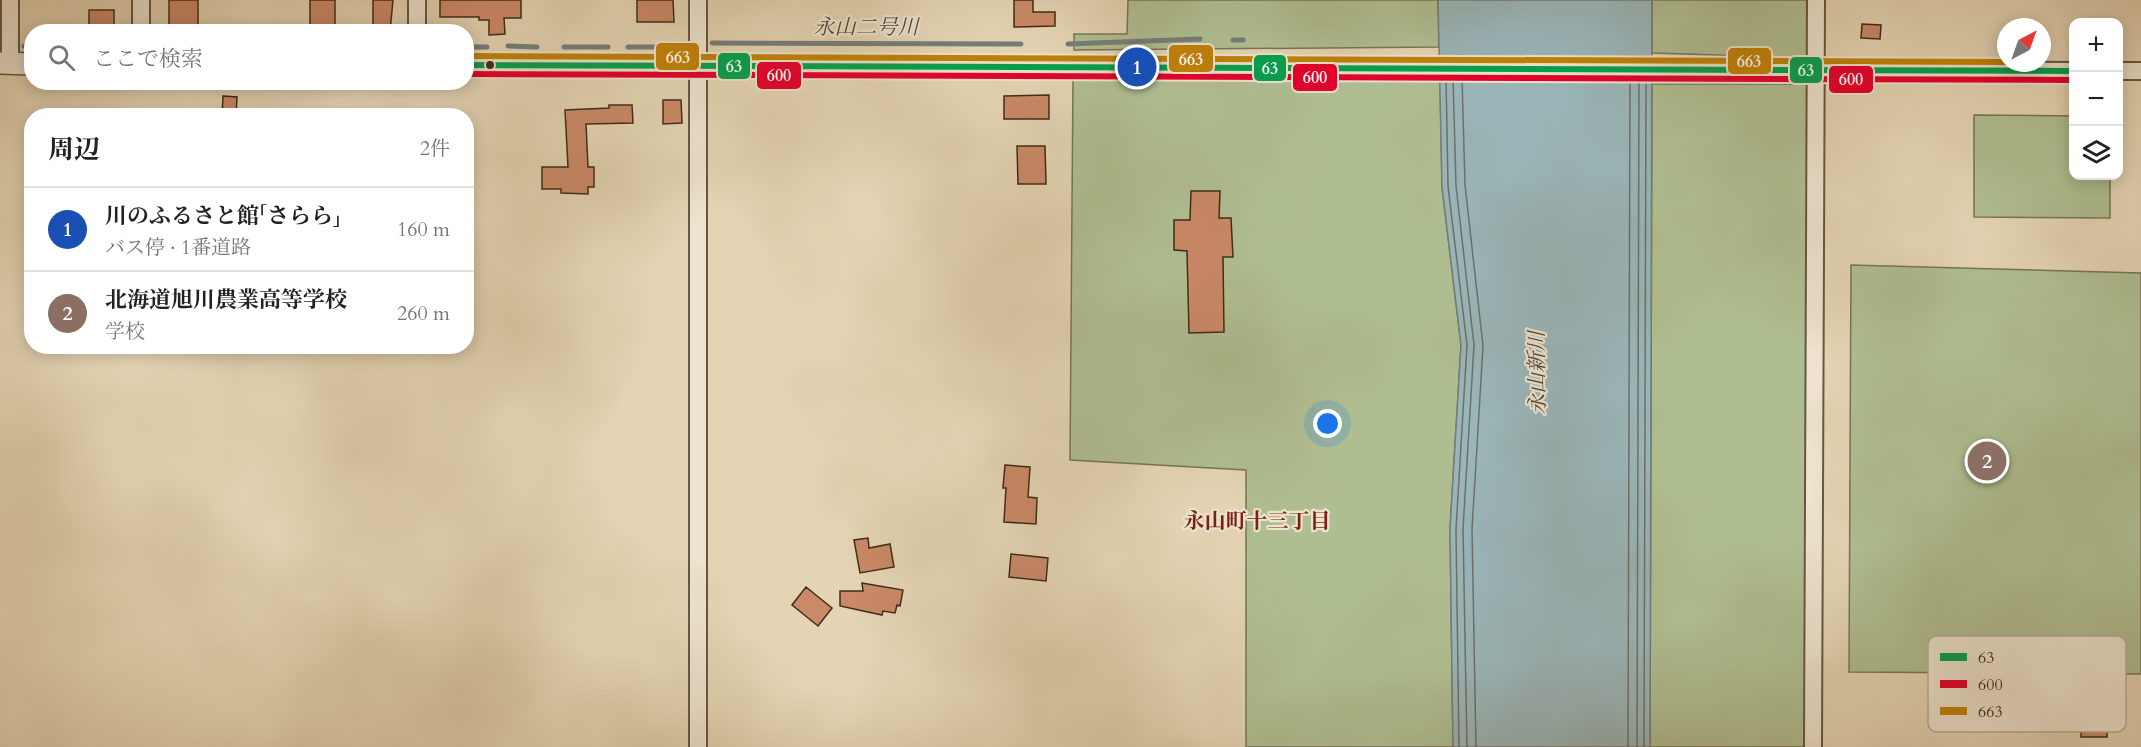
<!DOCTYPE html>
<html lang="ja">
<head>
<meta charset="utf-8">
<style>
	:root { --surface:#fff; --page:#f2f2f2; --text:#222; --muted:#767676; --line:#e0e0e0; --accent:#8f2418 }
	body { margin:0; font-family:Cardo,"Noto Serif JP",serif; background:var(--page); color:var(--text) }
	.controls { position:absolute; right:18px; top:18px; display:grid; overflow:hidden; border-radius:12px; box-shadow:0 3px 15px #0003 }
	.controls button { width:54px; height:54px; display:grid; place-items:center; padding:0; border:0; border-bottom:2px solid var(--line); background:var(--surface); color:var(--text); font:30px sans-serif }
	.compass { position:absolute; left:1997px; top:18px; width:54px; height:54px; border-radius:50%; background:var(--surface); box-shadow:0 3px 15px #0003; rotate:41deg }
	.you { position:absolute; left:1328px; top:424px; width:21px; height:21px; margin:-15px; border:4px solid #fff; border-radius:50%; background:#1a73e8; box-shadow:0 0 0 9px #1a73e833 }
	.badge { display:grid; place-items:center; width:39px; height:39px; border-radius:50%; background:var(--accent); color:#fff; font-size:20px; font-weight:700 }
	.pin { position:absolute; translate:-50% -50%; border:3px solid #fff; box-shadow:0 2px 6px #0006 }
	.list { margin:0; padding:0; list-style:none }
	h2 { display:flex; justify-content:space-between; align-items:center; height:78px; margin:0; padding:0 24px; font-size:26px }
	h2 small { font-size:20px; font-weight:400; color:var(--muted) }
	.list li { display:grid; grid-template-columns:39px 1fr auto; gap:18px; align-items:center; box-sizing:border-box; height:84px; padding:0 24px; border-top:2px solid var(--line) }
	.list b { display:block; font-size:22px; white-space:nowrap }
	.list p { margin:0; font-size:20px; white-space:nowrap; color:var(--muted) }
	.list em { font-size:20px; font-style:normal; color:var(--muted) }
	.icon { flex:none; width:33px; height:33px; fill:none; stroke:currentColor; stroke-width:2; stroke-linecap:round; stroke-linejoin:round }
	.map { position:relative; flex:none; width:2141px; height:747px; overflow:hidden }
	.search { position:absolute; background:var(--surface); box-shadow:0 3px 15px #0003; left:24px; top:24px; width:450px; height:66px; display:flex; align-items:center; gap:15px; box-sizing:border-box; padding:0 21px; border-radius:24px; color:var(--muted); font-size:22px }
	.panel { position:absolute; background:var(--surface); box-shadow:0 3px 15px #0003; left:24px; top:108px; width:450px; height:246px; border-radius:24px }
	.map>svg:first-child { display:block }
	.green { fill:#afbe91; stroke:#767556; stroke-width:1.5 }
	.water { fill:#9ab5b8; stroke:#757e79; stroke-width:1.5 }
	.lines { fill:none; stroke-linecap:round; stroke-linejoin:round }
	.shore { stroke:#6c7069; stroke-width:1.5 }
	.stream { stroke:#757e79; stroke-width:5 }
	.building { fill:#ca8967; stroke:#3e2c1a; stroke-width:1.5 }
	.minor-casing { stroke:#685640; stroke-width:20 }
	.tertiary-casing { stroke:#685640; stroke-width:24 }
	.minor { stroke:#ede3ce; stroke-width:16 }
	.tertiary { stroke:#ede3ce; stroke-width:21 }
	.bus-1-casing { stroke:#ede3ce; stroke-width:10 }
	.bus-2-casing { stroke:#ede3ce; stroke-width:10 }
	.bus-3-casing { stroke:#ede3ce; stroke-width:10 }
	.bus-1 { stroke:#03a04e; stroke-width:6 }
	.bus-2 { stroke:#e4002b; stroke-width:6 }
	.bus-3 { stroke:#c08108; stroke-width:6 }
	.bus-dot { fill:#3e2c1a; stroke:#ede3ce; stroke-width:2 }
	.labels { text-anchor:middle; stroke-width:4.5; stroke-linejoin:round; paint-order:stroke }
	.water-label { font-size:21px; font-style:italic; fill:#50473a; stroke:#ede3ce }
	.neighbourhood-label { font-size:21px; font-weight:bold; fill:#7a1f14; stroke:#ede3ce }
	.key { fill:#ede3ce; stroke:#b8ac98; stroke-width:1.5 }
	.key-label { font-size:16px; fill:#3e2c1a }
	.line-badge { stroke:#ede3ce; stroke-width:2 }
	.badge-label { font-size:16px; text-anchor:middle; font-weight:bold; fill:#fff }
</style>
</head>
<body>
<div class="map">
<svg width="2141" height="747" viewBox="0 0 2141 747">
	<rect width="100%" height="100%" fill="#e4d4b3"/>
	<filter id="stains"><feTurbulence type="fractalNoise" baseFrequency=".00333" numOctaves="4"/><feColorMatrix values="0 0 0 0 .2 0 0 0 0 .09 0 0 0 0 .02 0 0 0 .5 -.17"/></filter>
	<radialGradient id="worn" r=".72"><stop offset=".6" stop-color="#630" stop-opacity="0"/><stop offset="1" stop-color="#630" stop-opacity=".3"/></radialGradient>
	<path class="green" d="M1128,0H1438L1439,47L1074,50V34H1127Z
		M1652,0H1816V58L1652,53Z
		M1073,79L1440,80L1442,187L1461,345L1450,529L1453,747H1246V470L1070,460Z
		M1652,84H1816L1805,747H1650Z
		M1974,115L2073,116L2074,176H2110V218L1974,217Z
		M1851,265L2141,273V674L1849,672Z"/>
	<path class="water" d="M1438,0H1652L1650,747H1453L1450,529L1461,345L1442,187Z"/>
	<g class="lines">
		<path class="shore" d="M1446,78L1448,186L1467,345L1456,529L1459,747
			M1453,78L1456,186L1474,345L1463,529L1467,747
			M1462,78L1465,185L1483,346L1472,529L1476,747
			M1628,747L1630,79
			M1637,747L1639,79
			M1644,747L1646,79"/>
		<path class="stream" d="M1233,40H1243
			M712,43L1021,44
			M1068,44L1200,39
			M24,46H32
			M508,46L537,47
			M466,47H487
			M564,47H608
			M628,47H660"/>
	</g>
	<path class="building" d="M169,0H198V32H169Z
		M310,0H335V25H310Z
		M373,0H393L390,32H373Z
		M440,0H521V18H504L505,34L489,35V20H479V17H440Z
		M637,0H673L674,22H637Z
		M1014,0H1033V12H1055V26L1014,27Z
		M89,10H114V30L89,31Z
		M1862,24L1881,25L1880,39L1861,38Z
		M1049,95V119H1004V96Z
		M223,96L237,97L236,116H222Z
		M663,100H681L682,123L663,124Z
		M609,105H632L633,123L586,124L588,167H594V187H588V194L561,193V189H542V167H568L565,110L609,108Z
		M1017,146H1045L1046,184H1018Z
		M1191,191H1220L1219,218H1231L1233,257H1223L1224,332L1189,333L1187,251L1174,250V220H1190Z
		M1005,465L1030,467L1028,497L1037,498L1036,524L1004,522L1006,488H1003Z
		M868,538L869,548L890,544L894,567L860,573L854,540Z
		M1011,554L1048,558L1046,581L1009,577Z
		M862,583L903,590L900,606L897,605L895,613L883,611L882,615L840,606V591H863Z
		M806,587L832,608L818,626L792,605Z
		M2089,684H2108L2107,737H2081L2082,693L2089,694Z"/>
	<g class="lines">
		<defs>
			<path id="minor" d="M417,0V32
				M698,0V747
				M141,32V0
				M10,63V0
				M1347,68L2074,71
				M2118,71H2141
				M1813,747L1816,0"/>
			<path id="tertiary" d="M0,63L32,64
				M466,65L1347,68"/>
		</defs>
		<use href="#minor" class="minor-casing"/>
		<use href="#tertiary" class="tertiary-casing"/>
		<use href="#minor" class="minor"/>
		<use href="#tertiary" class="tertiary"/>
		<defs>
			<path id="bus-1" d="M466,65L2074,71"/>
			<path id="bus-2" d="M466,74L2074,80"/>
			<path id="bus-3" d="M466,56L2006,62"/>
		</defs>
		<use href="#bus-1" class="bus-1-casing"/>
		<use href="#bus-2" class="bus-2-casing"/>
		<use href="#bus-3" class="bus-3-casing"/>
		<use href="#bus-1" class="bus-1"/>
		<use href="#bus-2" class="bus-2"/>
		<use href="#bus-3" class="bus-3"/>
	</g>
	<circle class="bus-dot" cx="490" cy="65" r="5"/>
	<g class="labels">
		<g class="water-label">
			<text x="866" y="34">永山二号川</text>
			<text transform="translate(1537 373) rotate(-91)" y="7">永山新川</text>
		</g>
		<g class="neighbourhood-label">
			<text x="1257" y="528">永山町十三丁目</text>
		</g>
	</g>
	<rect x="1928" y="636" width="198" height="96" rx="9" class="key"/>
	<rect x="1940" y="653" width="27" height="8" fill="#03a04e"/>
	<rect x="1940" y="680" width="27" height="8" fill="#e4002b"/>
	<rect x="1940" y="707" width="27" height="8" fill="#c08108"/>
	<g class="key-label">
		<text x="1978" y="663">63</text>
		<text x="1978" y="690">600</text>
		<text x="1978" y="717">663</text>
	</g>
	<g class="line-badge">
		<rect x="655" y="42" width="45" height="29" rx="6" fill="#c08108"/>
		<rect x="1168" y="44" width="46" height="29" rx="6" fill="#c08108"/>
		<rect x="1727" y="47" width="45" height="28" rx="6" fill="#c08108"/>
		<rect x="717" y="52" width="34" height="28" rx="6" fill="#03a04e"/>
		<rect x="1253" y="54" width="34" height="28" rx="6" fill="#03a04e"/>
		<rect x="1789" y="56" width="34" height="28" rx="6" fill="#03a04e"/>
		<rect x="756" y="61" width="46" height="29" rx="6" fill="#e4002b"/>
		<rect x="1292" y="63" width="46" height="29" rx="6" fill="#e4002b"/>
		<rect x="1828" y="65" width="46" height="29" rx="6" fill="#e4002b"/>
	</g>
	<g class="badge-label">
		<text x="678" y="63">663</text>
		<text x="1191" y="65">663</text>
		<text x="1749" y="67">663</text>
		<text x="734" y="72">63</text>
		<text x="1270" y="74">63</text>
		<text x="1806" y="76">63</text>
		<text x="779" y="81">600</text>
		<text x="1315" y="83">600</text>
		<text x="1851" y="85">600</text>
	</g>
	<rect width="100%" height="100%" filter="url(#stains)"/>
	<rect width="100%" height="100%" fill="url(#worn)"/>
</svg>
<div class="controls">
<button>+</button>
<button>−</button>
<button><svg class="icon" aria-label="layers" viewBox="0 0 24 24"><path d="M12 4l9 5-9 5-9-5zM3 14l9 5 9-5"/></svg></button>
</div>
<svg class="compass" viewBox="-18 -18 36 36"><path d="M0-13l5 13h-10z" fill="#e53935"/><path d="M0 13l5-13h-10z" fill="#767676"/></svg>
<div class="you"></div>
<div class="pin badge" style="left:1137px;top:67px;background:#1a4fb4">1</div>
<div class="pin badge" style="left:1987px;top:461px;background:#8d6e63">2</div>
<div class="search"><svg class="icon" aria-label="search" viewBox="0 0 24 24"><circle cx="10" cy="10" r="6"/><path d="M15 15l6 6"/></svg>ここで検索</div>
<section class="panel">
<h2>周辺<small>2件</small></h2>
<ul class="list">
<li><span class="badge" style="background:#1a4fb4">1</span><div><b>川のふるさと館「さらら」</b><p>バス停 · 1番道路</p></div><em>160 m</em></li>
<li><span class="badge" style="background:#8d6e63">2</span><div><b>北海道旭川農業高等学校</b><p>学校</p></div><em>260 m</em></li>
</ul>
</section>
</div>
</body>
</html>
